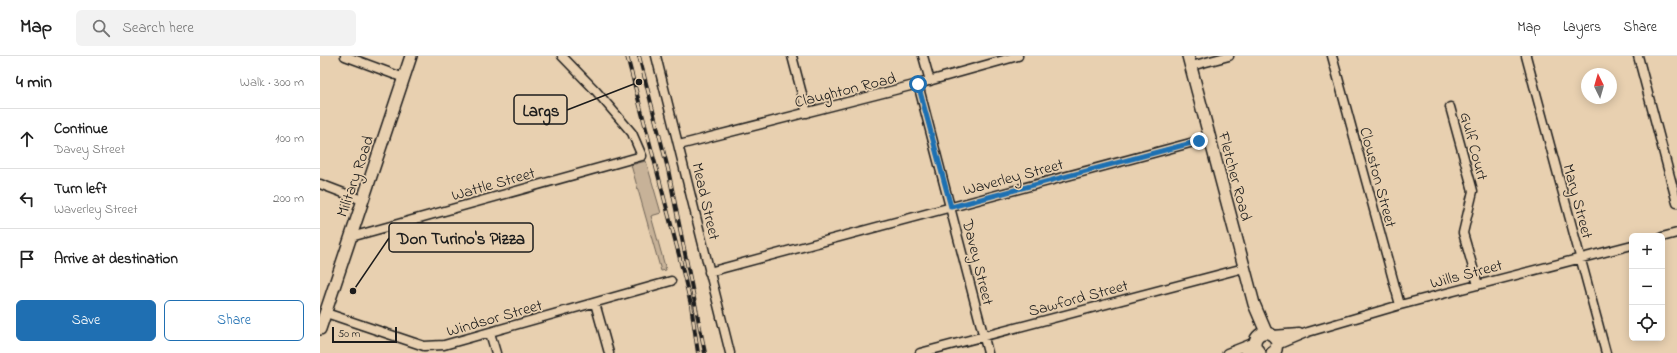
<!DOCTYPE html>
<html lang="en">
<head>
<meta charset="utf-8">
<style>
	:root { --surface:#fff; --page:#f2f2f2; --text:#222; --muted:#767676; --line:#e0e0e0; --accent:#1f6fb2 }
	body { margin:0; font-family:"Indie Flower",sans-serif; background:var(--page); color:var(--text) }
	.controls { position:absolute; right:12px; bottom:12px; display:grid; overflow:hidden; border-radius:6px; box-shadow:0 2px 10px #0003 }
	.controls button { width:36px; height:36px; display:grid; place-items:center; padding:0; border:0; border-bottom:1px solid var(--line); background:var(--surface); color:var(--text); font:20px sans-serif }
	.compass { position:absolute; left:1261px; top:12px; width:36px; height:36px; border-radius:50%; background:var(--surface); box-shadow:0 2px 10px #0003; rotate:355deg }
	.scale { position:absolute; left:12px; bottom:10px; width:65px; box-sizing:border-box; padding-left:4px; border:2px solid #1c1c1c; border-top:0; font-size:11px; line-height:14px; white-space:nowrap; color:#1c1c1c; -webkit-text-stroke:3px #e8d0b0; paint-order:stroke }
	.stop { position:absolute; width:12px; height:12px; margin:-9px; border:3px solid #1f6fb2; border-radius:50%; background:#fff }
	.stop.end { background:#1f6fb2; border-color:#fff; box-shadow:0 1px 4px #0008 }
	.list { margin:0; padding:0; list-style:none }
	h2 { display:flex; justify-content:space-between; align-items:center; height:52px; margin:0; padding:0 16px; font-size:17px }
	h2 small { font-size:13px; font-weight:400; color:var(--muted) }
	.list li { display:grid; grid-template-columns:26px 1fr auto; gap:12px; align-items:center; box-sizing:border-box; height:60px; padding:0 16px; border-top:1px solid var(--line) }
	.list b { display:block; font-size:15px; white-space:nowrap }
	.list p { margin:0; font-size:13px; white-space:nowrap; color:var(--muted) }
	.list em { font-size:13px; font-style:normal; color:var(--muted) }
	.actions { display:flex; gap:8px; padding:12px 16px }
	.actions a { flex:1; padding:9px 0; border:1px solid var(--accent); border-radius:6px; text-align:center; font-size:14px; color:var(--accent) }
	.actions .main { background:var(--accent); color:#fff }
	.icon { flex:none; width:22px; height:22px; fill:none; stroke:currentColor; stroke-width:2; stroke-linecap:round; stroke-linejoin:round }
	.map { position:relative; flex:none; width:1357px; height:297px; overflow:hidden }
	header { display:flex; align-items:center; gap:24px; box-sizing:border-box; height:56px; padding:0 20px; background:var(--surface); border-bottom:1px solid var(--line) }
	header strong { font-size:19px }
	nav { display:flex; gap:22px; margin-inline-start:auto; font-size:14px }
	.search { width:280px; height:36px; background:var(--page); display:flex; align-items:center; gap:10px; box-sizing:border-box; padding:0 14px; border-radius:6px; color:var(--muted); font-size:15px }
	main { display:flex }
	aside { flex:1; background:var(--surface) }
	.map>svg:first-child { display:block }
	.green { fill:#c7b298; stroke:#72675a }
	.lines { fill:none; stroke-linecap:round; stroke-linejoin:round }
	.street-casing { stroke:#1c1c1c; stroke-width:11 }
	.secondary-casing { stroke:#1c1c1c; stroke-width:14 }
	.street { stroke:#e8d0b0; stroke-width:8 }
	.secondary { stroke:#e8d0b0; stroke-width:11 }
	.rail-casing { stroke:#1c1c1c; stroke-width:4 }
	.rail { stroke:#e8d0b0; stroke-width:2.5; stroke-dasharray:8; stroke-linecap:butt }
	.route { stroke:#1f6fb2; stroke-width:5 }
	.labels { text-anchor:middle; stroke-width:3.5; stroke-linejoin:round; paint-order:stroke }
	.street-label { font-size:16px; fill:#1c1c1c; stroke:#e8d0b0 }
	.leader { fill:none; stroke:#1c1c1c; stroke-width:1.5 }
	.callout-dot { fill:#1c1c1c; stroke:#e8d0b0; stroke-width:1.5 }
	.callout { fill:#e8d0b0; stroke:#1c1c1c; stroke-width:1.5 }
	.callout-label { font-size:17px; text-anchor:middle; font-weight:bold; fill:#1c1c1c }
</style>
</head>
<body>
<header>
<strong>Map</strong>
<div class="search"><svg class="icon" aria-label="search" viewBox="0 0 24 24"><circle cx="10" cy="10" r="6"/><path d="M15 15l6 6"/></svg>Search here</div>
<nav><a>Map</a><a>Layers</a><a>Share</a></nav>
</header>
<main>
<aside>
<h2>4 min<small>Walk · 300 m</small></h2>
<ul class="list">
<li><svg class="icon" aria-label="ahead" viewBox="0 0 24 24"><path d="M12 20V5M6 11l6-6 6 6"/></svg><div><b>Continue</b><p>Davey Street</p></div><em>100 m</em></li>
<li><svg class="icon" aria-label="left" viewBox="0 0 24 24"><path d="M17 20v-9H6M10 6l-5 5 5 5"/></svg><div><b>Turn left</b><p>Waverley Street</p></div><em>200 m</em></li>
<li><svg class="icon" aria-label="arrive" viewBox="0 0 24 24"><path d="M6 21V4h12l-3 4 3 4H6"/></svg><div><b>Arrive at destination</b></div></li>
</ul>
<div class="actions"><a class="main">Save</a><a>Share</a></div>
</aside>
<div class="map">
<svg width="1357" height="297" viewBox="0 0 1357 297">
	<rect width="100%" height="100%" fill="#e8d0b0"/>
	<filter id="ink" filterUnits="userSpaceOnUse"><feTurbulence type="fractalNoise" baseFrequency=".025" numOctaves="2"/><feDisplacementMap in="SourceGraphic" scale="8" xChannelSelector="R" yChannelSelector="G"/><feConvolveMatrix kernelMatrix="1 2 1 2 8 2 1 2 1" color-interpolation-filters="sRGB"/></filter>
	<g filter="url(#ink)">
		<path class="green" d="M326,105L341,157L331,160L346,214L341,215L311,109Z"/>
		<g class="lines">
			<defs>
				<path id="street" d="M25,0L84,22
					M336,0L410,297
					M472,0L487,57
					M603,0L610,25
					M1012,0L1080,249
					M1206,0L1286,297
					M1318,0L1357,147
					M871,10L909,0
					M598,28L668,297
					M1130,51L1153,135L1143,177L1158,229
					M359,89L598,28L698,0
					M0,128L42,144
					M31,181L322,100L312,77L276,35L242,0
					M1342,181L1357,177
					M389,216L889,82
					M275,247L289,297
					M6,257L104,290L124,289L351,225
					M170,277L176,297
					M953,279L979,277
					M957,289L988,276L1080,249L1312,189
					M600,297L924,212
					M907,297L935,286
					M925,297L937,295"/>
				<path id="secondary" d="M868,0L934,248L946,276
					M0,273L91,0
					M940,297C925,284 947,266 957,285L956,294L952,297"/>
			</defs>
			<use href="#street" class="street-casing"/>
			<use href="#secondary" class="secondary-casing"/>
			<use href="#street" class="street"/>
			<use href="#secondary" class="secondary"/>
			<defs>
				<path id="rail" d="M307,0L359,199L371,249L378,297
					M319,0L348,113L385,297"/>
			</defs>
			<use href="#rail" class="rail-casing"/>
			<use href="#rail" class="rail"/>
		</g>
	</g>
	<g class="lines" filter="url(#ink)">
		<path class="route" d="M598,28L631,151L879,85"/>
	</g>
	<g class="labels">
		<g class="street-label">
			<text transform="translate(525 33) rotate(-14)" y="6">Claughton Road</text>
			<text transform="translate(1155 90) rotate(75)" y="6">Gulf Court</text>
			<text transform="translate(34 120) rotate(-71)" y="6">Military Road</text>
			<text transform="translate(693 120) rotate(-15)" y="6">Waverley Street</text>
			<text transform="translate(916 120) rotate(75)" y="6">Fletcher Road</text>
			<text transform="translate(1059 121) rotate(75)" y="6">Clouston Street</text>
			<text transform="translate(173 127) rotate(-16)" y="6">Wattle Street</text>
			<text transform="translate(387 145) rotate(77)" y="6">Mead Street</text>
			<text transform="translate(1259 145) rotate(75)" y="6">Mary Street</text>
			<text transform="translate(659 206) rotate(76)" y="6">Davey Street</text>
			<text transform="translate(1146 217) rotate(-15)" y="6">Wills Street</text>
			<text transform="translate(758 241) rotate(-15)" y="6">Sawford Street</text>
			<text transform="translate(174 261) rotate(-16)" y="6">Windsor Street</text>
		</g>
	</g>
	<path class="leader" d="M319 26L247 54M33 235L69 182"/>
	<g class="callout-dot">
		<circle cx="319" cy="26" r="4"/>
		<circle cx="33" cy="235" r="4"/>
	</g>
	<g class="callout">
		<rect x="194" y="39" width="53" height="29" rx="4"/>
		<rect x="69" y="167" width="144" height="29" rx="4"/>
	</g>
	<g class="callout-label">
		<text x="221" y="60">Largs</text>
		<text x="141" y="188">Don Turino's Pizza</text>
	</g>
</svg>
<div class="controls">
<button>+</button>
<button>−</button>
<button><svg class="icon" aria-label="locate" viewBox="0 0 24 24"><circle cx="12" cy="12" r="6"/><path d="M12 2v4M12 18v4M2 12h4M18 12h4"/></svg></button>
</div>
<svg class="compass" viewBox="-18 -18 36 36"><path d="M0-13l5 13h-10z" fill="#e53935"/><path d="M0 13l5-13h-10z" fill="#767676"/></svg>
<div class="scale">50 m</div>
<div class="stop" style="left:598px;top:28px"></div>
<div class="stop end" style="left:879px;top:85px"></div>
</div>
</main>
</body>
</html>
